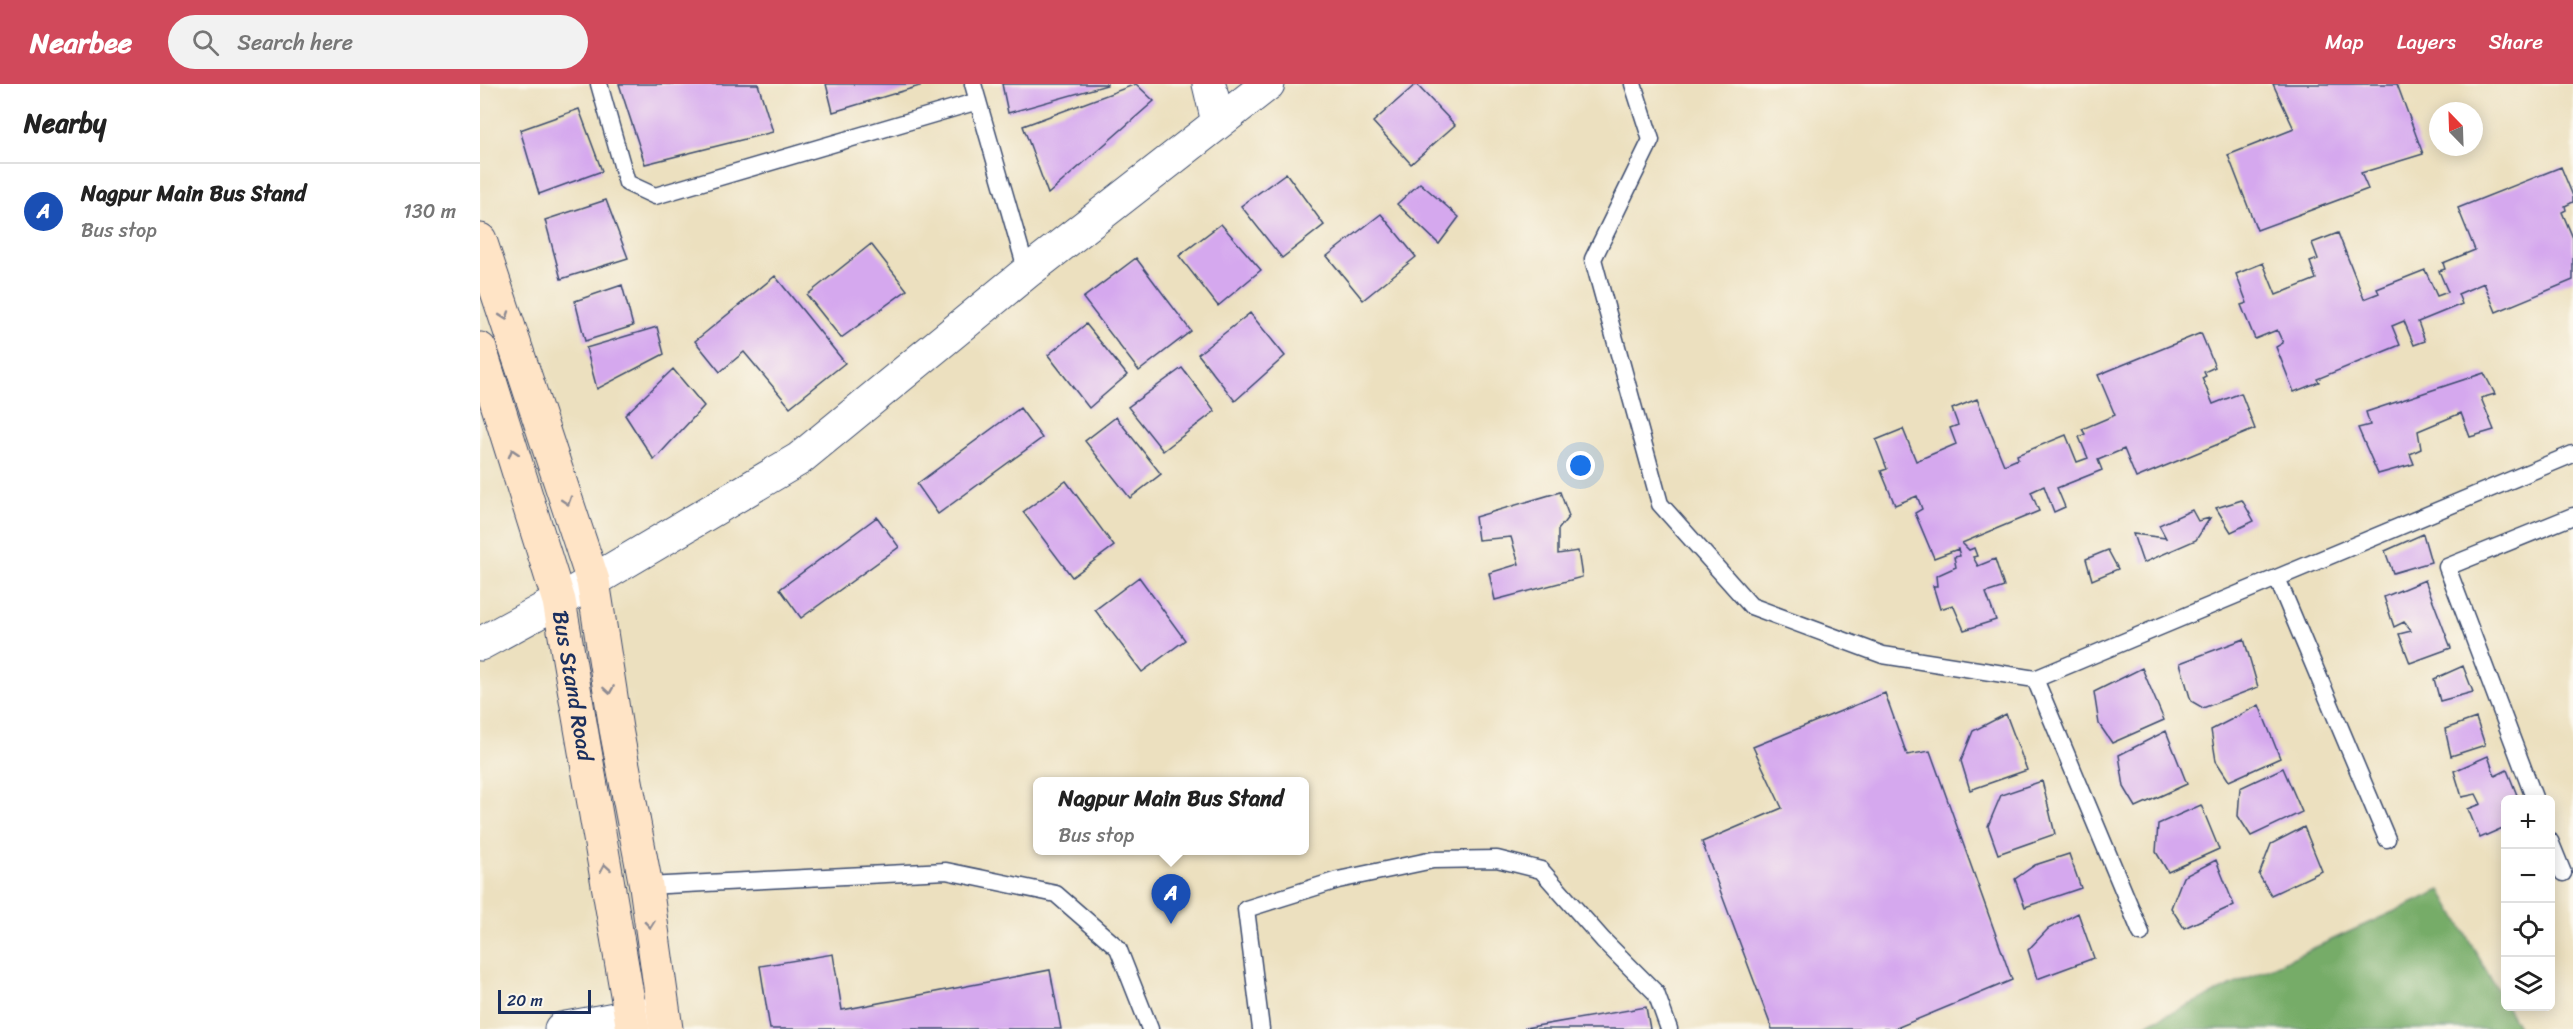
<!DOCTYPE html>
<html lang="en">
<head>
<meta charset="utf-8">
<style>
	:root { --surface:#fff; --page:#f2f2f2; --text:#222; --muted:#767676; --line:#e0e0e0; --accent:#d1495b }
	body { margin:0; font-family:Sriracha,sans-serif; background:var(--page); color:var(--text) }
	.controls { position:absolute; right:18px; bottom:18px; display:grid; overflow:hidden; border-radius:9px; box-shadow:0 3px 15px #0003 }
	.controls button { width:54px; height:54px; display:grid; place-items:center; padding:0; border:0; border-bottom:2px solid var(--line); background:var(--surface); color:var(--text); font:30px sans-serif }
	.compass { position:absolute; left:1949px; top:18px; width:54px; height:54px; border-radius:50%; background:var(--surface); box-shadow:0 3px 15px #0003; rotate:337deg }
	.scale { position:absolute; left:18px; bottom:15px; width:93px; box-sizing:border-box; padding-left:6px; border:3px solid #1b2f5e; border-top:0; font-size:16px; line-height:21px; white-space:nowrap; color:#1b2f5e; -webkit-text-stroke:4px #fbf7ec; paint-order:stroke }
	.you { position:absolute; left:1101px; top:382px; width:21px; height:21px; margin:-15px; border:4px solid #fff; border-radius:50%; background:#1a73e8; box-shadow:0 0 0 9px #1a73e833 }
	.badge { display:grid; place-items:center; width:39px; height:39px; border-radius:50%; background:var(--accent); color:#fff; font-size:20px; font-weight:700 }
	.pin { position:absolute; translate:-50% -50px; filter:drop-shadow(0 2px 3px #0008) }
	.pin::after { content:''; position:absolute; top:32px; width:21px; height:18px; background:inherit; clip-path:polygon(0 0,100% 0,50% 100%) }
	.popup { position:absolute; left:553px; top:693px; width:276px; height:78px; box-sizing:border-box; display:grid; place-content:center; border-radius:9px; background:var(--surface); filter:drop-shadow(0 2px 4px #0005); font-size:20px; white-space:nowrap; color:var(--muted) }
	.popup b { font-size:22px; color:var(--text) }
	.popup::after { content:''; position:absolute; left:50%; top:100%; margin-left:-12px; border:12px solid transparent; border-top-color:var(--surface) }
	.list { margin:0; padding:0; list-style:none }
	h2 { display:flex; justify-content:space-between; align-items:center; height:78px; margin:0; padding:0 24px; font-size:26px }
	h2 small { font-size:20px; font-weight:400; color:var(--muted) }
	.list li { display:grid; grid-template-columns:39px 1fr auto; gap:18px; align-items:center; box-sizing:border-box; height:96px; padding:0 24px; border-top:2px solid var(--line) }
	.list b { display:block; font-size:22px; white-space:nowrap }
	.list p { margin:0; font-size:20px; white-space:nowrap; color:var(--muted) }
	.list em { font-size:20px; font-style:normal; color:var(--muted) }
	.icon { flex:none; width:33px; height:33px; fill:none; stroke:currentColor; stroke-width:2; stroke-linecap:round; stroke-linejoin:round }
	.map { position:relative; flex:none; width:2093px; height:945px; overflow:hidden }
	header { display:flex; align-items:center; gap:36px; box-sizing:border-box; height:84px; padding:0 30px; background:var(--accent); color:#fff }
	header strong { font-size:28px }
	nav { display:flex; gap:33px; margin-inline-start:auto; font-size:21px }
	.search { width:420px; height:54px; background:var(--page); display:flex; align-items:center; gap:15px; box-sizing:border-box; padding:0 21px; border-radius:33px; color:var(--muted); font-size:22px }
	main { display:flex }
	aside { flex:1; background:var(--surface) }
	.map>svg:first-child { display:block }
	.forest { fill:#76ac68; stroke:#486e63; stroke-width:1.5 }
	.building { fill:#d5a8ee }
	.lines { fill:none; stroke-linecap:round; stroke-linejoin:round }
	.service-casing { stroke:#3a4a6d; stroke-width:19 }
	.minor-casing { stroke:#3a4a6d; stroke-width:35 }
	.tertiary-casing { stroke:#3a4a6d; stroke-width:35 }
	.secondary-casing { stroke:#3a4a6d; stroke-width:35 }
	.service { stroke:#fff; stroke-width:16 }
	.minor { stroke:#fff; stroke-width:33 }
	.tertiary { stroke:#fff; stroke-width:33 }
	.secondary { stroke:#ffe4c6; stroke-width:33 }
	.oneway { stroke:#8d8a92 }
	.labels { text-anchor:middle; stroke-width:6; stroke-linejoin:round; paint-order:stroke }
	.street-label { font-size:22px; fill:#1b2f5e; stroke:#fbf7ec }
</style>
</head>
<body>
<header>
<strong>Nearbee</strong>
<div class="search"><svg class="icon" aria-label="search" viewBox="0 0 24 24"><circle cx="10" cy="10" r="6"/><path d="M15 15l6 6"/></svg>Search here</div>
<nav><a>Map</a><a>Layers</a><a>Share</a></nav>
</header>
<main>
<aside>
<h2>Nearby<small></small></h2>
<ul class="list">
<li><span class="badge" style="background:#1a4fb4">A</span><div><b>Nagpur Main Bus Stand</b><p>Bus stop</p></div><em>130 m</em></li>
</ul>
</aside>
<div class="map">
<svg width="2093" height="945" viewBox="0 0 2093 945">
	<rect width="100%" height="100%" fill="#fbf7ec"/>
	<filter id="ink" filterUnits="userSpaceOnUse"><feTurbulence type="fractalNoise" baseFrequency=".0167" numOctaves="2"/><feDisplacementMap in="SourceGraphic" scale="12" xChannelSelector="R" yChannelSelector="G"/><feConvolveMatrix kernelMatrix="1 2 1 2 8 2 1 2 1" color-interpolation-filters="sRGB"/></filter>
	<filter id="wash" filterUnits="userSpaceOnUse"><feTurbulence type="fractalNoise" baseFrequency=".008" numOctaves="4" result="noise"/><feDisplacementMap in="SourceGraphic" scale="24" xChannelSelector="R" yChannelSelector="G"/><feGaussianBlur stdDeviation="1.35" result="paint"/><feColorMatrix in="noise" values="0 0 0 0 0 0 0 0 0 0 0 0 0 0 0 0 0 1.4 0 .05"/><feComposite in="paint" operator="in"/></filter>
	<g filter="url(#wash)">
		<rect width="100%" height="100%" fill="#ece0bf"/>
		<path class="forest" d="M1961,806L2039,945H1656Z"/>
		<g id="blocks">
			<path class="building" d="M139,0H278L293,48L165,80Z
				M346,0H443V1L353,28Z
				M522,0H627V1L528,29Z
				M656,0L674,17L568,110L543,42Z
				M936,0L975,41L931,80L893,38Z
				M1793,0H1917L1943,70L1881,89L1888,105L1777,146L1748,71L1814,45Z
				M99,25L122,87L59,110L40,46Z
				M2081,83L2093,112V118L2085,122L2086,126L2082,128L2093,154V196L2016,228L2004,199L1978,210L1982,220L1938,238L1945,257L1934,261L1924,237L1912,242L1920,261L1837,295L1839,298L1814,308L1796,263L1803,259L1797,246L1775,255L1761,221L1767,219L1756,190L1783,179L1796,211L1836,195L1830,178L1838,175L1832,159L1858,149L1884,215L1899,209L1897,205L1945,186L1957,212L1968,208L1959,187L1965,185L1963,179L1995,166L1978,124Z
				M806,89L844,141L802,174L761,122Z
				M940,99L979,133L959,160L917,120Z
				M126,116L148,174L81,195L65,136Z
				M901,130L936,173L883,216L847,172Z
				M741,140L781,186L738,222L699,172Z
				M391,160L427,206L361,254L327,211Z
				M656,174L711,247L659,287L603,214Z
				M295,192L365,279L310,323L264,268L240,288L215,257Z
				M142,201L153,242L105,257L95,217Z
				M770,229L805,272L755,317L718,270Z
				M606,240L647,291L609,324L568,271Z
				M177,243L184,270L117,305L106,264Z
				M1721,249L1735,283L1724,288L1726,292L1722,294L1733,320L1761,309L1775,345L1656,394L1644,365L1618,376L1622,386L1577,404L1585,423L1574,428L1564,402L1551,408L1559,427L1482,459L1489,466L1494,464L1497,472L1493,473L1498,482L1515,475L1524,503L1506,509L1516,536L1484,546L1473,521L1460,525L1453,502H1457L1456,492L1476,483L1474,473L1480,472L1478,465L1454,474L1435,429L1442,425L1437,412L1415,421L1401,387L1407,385L1396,356L1423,345L1436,377L1476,360L1470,344L1478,341L1472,325L1497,315L1524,381L1538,375L1537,371L1586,351L1597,378L1608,374L1599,353L1605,350L1602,345L1635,331L1618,291Z
				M702,284L735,327L683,367L648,323Z
				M193,285L224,322L174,376L145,331Z
				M2004,289L2015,310L2001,314L2014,346L1990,353L1981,329L1938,347L1941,365L1930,370L1934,380L1898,390L1878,344L1890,341L1886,328Z
				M540,324L562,354L458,430L437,400Z
				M636,333L681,390L650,414L605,357Z
				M586,397L634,462L592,493L543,428Z
				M1080,408L1089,432L1078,446V470L1098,467L1102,493L1015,516L1009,489L1039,480L1031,453L998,456L995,433Z
				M1762,416L1774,437L1751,448L1736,424Z
				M1712,426L1718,437L1730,434L1716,456L1663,479L1653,450L1686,454L1679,441Z
				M397,433L419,463L321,534L300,505Z
				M1943,450L1951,478L1913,489L1905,467Z
				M1628,466L1638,485L1612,496L1606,475Z
				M659,493L705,556L662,588L615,526Z
				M1945,496L1971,564L1930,579L1919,550L1931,547L1924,538L1914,543L1904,513Z
				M1764,555L1778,603L1723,624L1711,617L1700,579Z
				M1983,582L1993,608L1960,617L1954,595Z
				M1662,584L1684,636L1632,659L1619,640L1614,608Z
				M1405,609L1427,671L1450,667L1532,896L1414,945H1292L1222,758L1302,724L1273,663Z
				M1779,621L1800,674L1749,697L1736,677L1731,646Z
				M1526,630L1547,686L1490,706L1481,677L1493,647Z
				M1996,634L2005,661L1971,672L1965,645Z
				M1686,647L1707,700L1656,723L1644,703L1639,671Z
				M2008,672L2015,692L2027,686L2039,716H2025L2023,724L2025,743L2000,754L1988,725L2001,720L1996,710L1982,713L1974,687Z
				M1803,684L1822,728L1771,752L1758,732L1760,704Z
				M1562,697L1575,750L1518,770L1508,742L1521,711Z
				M1721,721L1739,765L1688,788L1676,768L1678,740Z
				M1824,743L1842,787L1791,811L1779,791L1791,760Z
				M1589,770L1601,804L1545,823L1535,795L1555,781Z
				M1736,776L1754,821L1704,844L1691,824L1703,793Z
				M1598,829L1614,874L1557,895L1548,866L1568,845Z
				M353,870L362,926L570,886L581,945H290L280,882Z
				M1166,923L1170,945H1045V944Z"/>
		</g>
	</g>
	<g filter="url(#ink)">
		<use href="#blocks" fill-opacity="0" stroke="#3a4a6d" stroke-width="1.5"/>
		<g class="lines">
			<defs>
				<path id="service" d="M119,0L147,99L175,112L498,17
					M493,0L547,188
					M1153,0L1171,56L1113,175L1180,420L1271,522L1403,571L1555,595L2093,370
					M1797,494L1907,755
					M1555,595L1661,849
					M2055,716L1967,483L2093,432
					M2070,757L2083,789
					M166,802L466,787L576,810L638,864L670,945
					M781,945L766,825L858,796L953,776L1017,775L1061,786L1123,856L1176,909L1189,945"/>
				<path id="minor" d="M729,0L738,38
					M81,945L151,932L180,930"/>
				<path id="tertiary" d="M0,560L79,517L319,375L547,188L788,0"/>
				<g id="secondary">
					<path d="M0,156L113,497L136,645L166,802L186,945"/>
					<path id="s1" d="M0,265L79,517L153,945"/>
				</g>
			</defs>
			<use href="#service" class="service-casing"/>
			<use href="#minor" class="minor-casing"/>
			<use href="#tertiary" class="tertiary-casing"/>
			<use href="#secondary" class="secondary-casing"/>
			<use href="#service" class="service"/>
			<use href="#minor" class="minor"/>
			<use href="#tertiary" class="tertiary"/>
			<use href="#secondary" class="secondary"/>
		</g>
		<defs><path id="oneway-chevron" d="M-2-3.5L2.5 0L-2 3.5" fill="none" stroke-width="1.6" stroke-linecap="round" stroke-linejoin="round" transform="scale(1.5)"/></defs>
		<g class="oneway">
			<use href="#oneway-chevron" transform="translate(25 232) rotate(71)"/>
			<use href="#oneway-chevron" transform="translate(33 369) rotate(-107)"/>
			<use href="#oneway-chevron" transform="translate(87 417) rotate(72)"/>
			<use href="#oneway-chevron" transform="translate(129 606) rotate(81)"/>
			<use href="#oneway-chevron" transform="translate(125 784) rotate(-100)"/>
			<use href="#oneway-chevron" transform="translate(170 840) rotate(84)"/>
		</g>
	</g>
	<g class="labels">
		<g class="street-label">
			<text dy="8" stroke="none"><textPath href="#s1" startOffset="350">Bus Stand Road</textPath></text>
		</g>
	</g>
</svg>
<div class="controls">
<button>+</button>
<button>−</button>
<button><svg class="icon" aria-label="locate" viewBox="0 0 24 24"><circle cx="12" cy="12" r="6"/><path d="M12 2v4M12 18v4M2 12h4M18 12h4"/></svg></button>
<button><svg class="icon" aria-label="layers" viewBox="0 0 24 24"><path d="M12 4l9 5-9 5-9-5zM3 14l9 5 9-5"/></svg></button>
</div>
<svg class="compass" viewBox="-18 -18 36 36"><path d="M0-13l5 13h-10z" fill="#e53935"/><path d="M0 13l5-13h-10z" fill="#767676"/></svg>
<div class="scale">20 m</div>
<div class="you"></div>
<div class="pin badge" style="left:691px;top:840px;background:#1a4fb4">A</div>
<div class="popup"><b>Nagpur Main Bus Stand</b>Bus stop</div>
</div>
</main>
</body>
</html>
